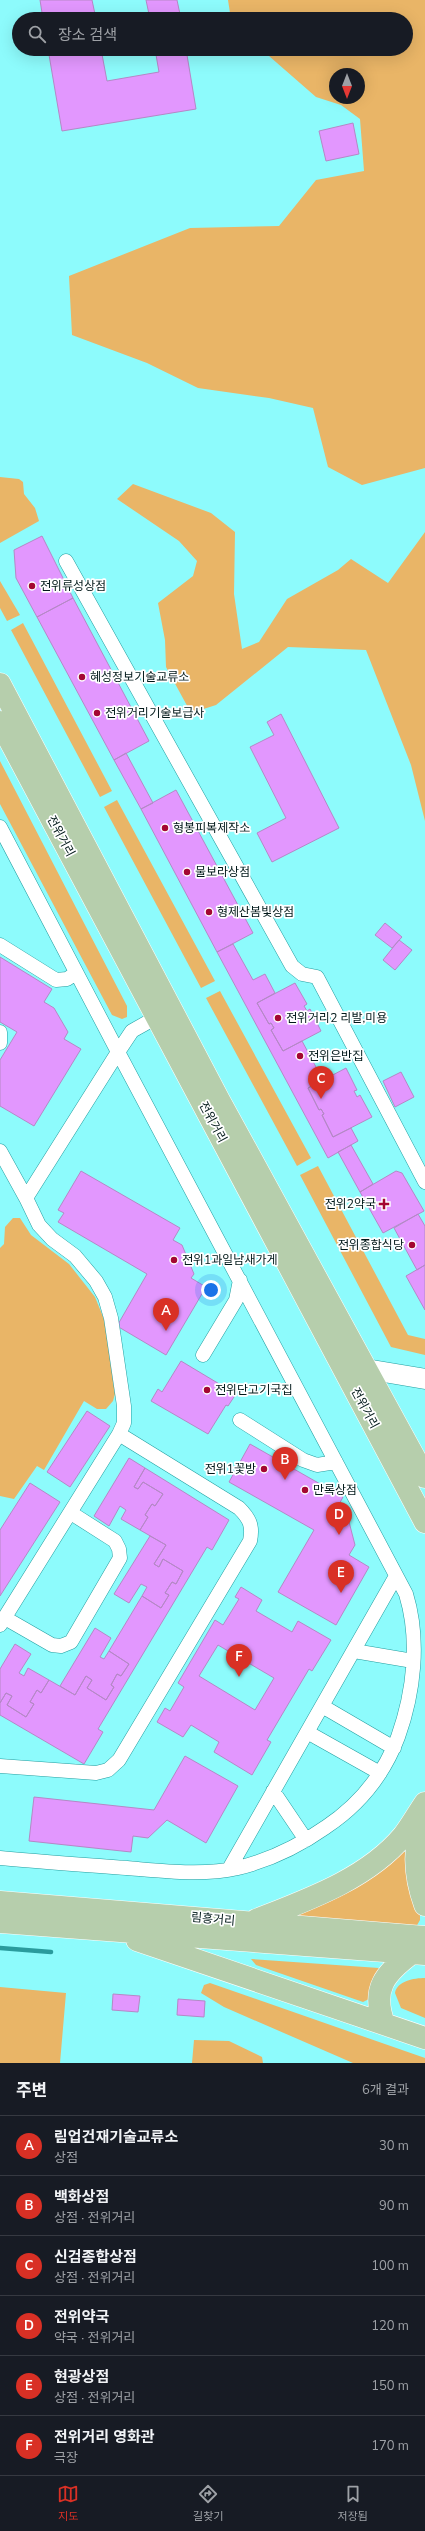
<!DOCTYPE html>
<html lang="ko">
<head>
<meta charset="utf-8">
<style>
	:root { --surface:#171b24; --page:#242831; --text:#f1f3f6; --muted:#9ea1a6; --line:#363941; --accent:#d93025 }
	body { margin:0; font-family:"Nunito Sans","Noto Sans KR",sans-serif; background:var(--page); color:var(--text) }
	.compass { position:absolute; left:329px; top:68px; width:36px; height:36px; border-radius:50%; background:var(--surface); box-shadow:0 4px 16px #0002; rotate:180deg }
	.you { position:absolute; left:211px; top:1290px; width:14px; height:14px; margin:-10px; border:3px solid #fff; border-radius:50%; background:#1a73e8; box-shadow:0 0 0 6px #1a73e833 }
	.badge { display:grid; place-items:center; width:26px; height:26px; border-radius:50%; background:var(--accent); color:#fff; font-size:13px; font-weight:700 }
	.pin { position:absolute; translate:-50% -33px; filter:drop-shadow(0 1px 2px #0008) }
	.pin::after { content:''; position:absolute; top:21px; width:14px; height:12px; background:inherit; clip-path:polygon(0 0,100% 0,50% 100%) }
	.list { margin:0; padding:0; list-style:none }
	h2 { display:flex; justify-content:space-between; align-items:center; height:52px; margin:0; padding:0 16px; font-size:17px }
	h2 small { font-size:13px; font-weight:400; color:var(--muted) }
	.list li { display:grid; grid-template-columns:26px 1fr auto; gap:12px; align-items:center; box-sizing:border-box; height:60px; padding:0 16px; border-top:1px solid var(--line) }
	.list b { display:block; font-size:15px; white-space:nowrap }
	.list p { margin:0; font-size:13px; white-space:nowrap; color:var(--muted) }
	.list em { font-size:13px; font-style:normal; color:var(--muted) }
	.icon { flex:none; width:22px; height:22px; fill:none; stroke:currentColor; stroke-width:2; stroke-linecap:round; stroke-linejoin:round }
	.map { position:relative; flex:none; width:425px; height:2063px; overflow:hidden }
	.search { position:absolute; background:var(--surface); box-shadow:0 4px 16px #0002; left:12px; right:12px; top:12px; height:44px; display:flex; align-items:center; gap:10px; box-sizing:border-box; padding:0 14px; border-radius:22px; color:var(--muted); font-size:15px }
	.sheet { height:412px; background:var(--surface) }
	nav { display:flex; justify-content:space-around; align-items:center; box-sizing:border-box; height:56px; border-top:1px solid var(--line); background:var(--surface); font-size:11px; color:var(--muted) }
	nav a { display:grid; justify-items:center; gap:2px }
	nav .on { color:var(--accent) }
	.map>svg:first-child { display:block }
	.green { fill:#e9b567; fill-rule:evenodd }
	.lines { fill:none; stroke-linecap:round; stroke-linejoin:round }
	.stream { stroke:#2a9b9d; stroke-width:4.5 }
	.building { fill:#e297fe; stroke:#b588c6; fill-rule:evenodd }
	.street-casing { stroke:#239ea0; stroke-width:15 }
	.secondary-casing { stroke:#239ea0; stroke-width:21 }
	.primary-casing { stroke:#fff; stroke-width:23 }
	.street { stroke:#fff; stroke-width:14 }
	.secondary { stroke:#fff; stroke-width:20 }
	.primary { stroke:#b6ceac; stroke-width:22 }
	.poi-dot { fill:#a40732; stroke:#fff; stroke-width:1.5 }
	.labels { text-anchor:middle; stroke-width:3.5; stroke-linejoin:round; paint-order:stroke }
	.poi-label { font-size:12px; fill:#011819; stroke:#fff; text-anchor:start }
	.street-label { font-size:12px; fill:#011819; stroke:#fff }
</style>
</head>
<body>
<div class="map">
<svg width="425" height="2063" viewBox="0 0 425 2063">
	<rect width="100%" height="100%" fill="#8dfbfc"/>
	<path class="green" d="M228,0H425V468L362,485L328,467L313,408L269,398L198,388L147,363L72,335L69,276L190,228L279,226L316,180L364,171L360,119L341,105L316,97L261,49H406V19H235L230,13ZM335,74H359V98H335Z
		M0,477L19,479L23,482L24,494L35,508L39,521L0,543Z
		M133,484L211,513L235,532L234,594L242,649L259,642L287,599L338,570L351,559L388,583L425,532V821L411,765L366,650L288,647L216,705L191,713L166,667L165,640L158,603L193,576L197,561L179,541L117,499Z
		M0,581L20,615L7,621L0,608Z
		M23,623L112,791L100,797L11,630Z
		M0,761L127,1006V1017L122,1019L112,1015L0,804Z
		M117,800L215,981L201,988L104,807Z
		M220,991L311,1158L297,1166L206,998Z
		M318,1166L408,1335L425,1339V1355L391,1347L300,1175Z
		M13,1218H20L31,1235L69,1264L95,1297L106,1324L115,1394L113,1401L106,1409H97L84,1401L44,1470L37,1466L14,1499L0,1496V1248L4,1244L5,1227Z
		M401,1851L406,1852L420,1911V1920L416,1927L291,1917Z
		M251,1959L379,1968L369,1999L363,2002L256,1965Z
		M425,1978V2018L401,2008L395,1993C397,1981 414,1978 425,1978Z
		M210,1983L425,2058V2063H353L224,2007L201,1993L204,1985Z
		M0,1987L66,1993L60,2063H0Z
		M194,2040L229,2041L262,2057L263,2063H192Z"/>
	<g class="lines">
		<path class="stream" d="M0,1948L51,1952"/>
	</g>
	<path class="building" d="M40,0H92L96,19H43Z
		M146,0H177L181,19H150Z
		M48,49H101L107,81L159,72L155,49H186L196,109L62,131Z
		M353,123L359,154L326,161L319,131Z
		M42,536L73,598L37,617L16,578L14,550Z
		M73,598L149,741L114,760L37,617Z
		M281,714L339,828L272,862L257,833L286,818L250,747L274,735L267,722Z
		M126,753L153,803L141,809L114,760Z
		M176,790L253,933L217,952L141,809Z
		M385,923L402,937L392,948L375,935Z
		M399,940L412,950L395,970L383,960Z
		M233,944L253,980L265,974L275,993L257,1003L269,1024L271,1023L274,1028L271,1030L283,1051L302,1041L323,1080L308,1088L319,1110L321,1109L324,1114L322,1115L333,1137L351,1128L358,1141L328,1158L217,952Z
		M0,957L52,989L44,1002L54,1008L68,1032L64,1039L81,1049L34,1126L0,1106V1060L17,1032L0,1022Z
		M295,983L307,1004L304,1006L307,1011L310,1009L321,1031L283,1051L271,1030L274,1028L271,1023L269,1024L257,1003Z
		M346,1068L357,1090L354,1091L357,1097L360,1095L372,1117L333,1137L322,1115L324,1114L321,1109L319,1110L308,1088Z
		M401,1072L414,1097L395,1107L383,1081Z
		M351,1145L373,1184L360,1192L338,1152Z
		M81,1171L180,1228L173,1240L182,1245L194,1274L191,1278L206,1287L166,1355L117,1326L147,1274L58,1222L64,1213L58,1210Z
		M396,1171L402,1173L424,1211L383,1233L360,1192Z
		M418,1214L425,1226V1265L417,1270L394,1228Z
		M425,1265V1310L406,1276Z
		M181,1361L236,1394L228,1406L226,1405L208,1434L151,1401L158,1389L162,1392Z
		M87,1411L110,1426L70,1487L47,1472Z
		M250,1444L343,1497L337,1508L347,1514L355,1545L349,1555L369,1567L336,1625L278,1592L314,1530L229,1482Z
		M129,1458L145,1468L134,1487L138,1489L143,1482L163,1494L155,1506L152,1504L145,1515L148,1517L140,1530L121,1519L126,1510L120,1506L109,1526L94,1516Z
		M145,1468L229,1520L212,1550L207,1547L98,1729L103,1732L84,1764L0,1715V1703L6,1693L12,1696L7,1705L26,1717L34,1704L30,1702L37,1690L41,1693L49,1680L75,1695L86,1676L92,1680L87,1688L106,1700L114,1687L111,1685L117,1674L121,1676L129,1664L109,1651L142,1596L161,1608L169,1595L165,1593L172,1582L176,1584L183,1571L163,1559L159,1567L154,1564L166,1545L140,1530L148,1517L145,1515L152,1504L155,1506L163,1494L143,1482L138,1489L134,1487Z
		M30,1483L60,1502L0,1596V1530Z
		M150,1536L166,1545L154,1564L159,1567L163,1559L183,1571L176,1584L172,1582L165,1593L169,1595L161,1608L142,1596L147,1587L141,1584L129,1603L114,1594Z
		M241,1587L262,1600L256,1611L292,1632L298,1621L331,1640L312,1671L309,1669L267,1740L271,1742L252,1775L214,1752L219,1742L191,1725L183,1737L157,1722L165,1708L170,1711L184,1687L178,1683L215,1620L223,1625L239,1599L235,1597ZM218,1645L274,1678L255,1710L199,1676Z
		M95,1628L111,1638L100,1657L104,1659L109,1651L129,1664L121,1676L117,1674L111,1685L114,1687L106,1700L87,1688L92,1680L86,1676L75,1695L60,1686Z
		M15,1644L31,1654L19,1673L24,1676L28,1668L49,1680L41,1693L37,1690L30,1702L34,1704L26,1717L7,1705L12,1696L6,1693L0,1703V1669Z
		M185,1756L238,1786L206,1843L167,1820L148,1838L133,1836L131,1852L29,1841L34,1797L154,1810Z
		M113,1994L140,1996L138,2012L112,2010Z
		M178,1999L205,2001L204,2017L177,2015Z"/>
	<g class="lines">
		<defs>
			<path id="street" d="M66,561L292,966L302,974L317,977L425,1182
				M0,827L118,1052L132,1031L157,1017
				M0,945L56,980L67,979L76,973
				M0,1032V1043
				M0,1151L26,1198L118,1052L406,1594C420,1640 414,1692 398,1737C384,1774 359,1805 326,1827C299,1846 270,1860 238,1868C203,1876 163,1871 127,1868C85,1865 42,1862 0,1858
				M203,1355L236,1300L240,1280
				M240,1420L303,1460L317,1465L336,1462
				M5,1618L52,1645L61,1646L71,1642L120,1558L119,1549L115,1541L71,1513
				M0,1625L119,1434L124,1423V1406L111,1318L105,1297L96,1281L75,1256L52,1239L39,1225L26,1198
				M354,1651L413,1661
				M322,1706L394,1748
				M307,1732L380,1773
				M0,1766L96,1773L108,1770L119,1760L250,1541C253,1526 250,1519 239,1508L119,1434
				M273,1791L306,1840
				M229,1869L396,1576"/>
			<path id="secondary" d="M366,1369L425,1379"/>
			<path id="primary" d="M0,684L219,1100L425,1477
				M0,722L425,1522
				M425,1818C412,1847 414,1875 425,1905
				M0,1902L425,1937
				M256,1920C307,1900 367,1879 403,1836C411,1826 418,1813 425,1803
				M0,1922L425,1954
				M137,1940L425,2038
				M384,2024C371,1989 385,1973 412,1953"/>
		</defs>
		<use href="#street" class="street-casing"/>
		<use href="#secondary" class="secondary-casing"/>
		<use href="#primary" class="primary-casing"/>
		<use href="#street" class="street"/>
		<use href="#secondary" class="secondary"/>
		<use href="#primary" class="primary"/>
	</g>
	<g class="poi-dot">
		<circle cx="32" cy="586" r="4"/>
		<circle cx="82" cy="677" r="4"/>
		<circle cx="97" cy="713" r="4"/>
		<circle cx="165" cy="828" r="4"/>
		<circle cx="187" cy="872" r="4"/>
		<circle cx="209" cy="912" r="4"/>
		<circle cx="278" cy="1018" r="4"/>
		<circle cx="300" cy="1056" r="4"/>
		<path d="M382 1198h4v4h4v4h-4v4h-4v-4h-4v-4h4z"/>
		<circle cx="412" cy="1245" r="4"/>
		<circle cx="174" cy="1260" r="4"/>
		<circle cx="207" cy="1390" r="4"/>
		<circle cx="264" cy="1469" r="4"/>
		<circle cx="305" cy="1490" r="4"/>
	</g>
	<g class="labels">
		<g class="poi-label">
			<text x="40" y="590">전위류성상점</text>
			<text x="90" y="681">혜성정보기술교류소</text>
			<text x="105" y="717">전위거리기술보급사</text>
			<text x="173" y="832">형봉피복제작소</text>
			<text x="195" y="876">물보라상점</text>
			<text x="217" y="916">형제산봄빛상점</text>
			<text x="286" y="1022">전위거리2 리발,미용</text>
			<text x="308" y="1060">전위은반집</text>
			<text x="376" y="1208" text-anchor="end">전위2약국</text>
			<text x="404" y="1249" text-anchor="end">전위종합식당</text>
			<text x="182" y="1264">전위1과일남새가게</text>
			<text x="215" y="1394">전위단고기국집</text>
			<text x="256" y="1473" text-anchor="end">전위1꽃방</text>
			<text x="313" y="1494">만록상점</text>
		</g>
		<g class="street-label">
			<text transform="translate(61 836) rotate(62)" y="4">전위거리</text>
			<text transform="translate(213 1122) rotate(62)" y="4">전위거리</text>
			<text transform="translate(365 1408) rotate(62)" y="4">전위거리</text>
			<text transform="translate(213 1919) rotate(5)" y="4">림흥거리</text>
		</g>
	</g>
</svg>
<svg class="compass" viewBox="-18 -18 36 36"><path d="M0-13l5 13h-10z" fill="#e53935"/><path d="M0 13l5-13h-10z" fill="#9ea1a6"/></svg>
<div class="you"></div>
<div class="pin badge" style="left:166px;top:1331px">A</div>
<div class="pin badge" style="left:285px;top:1480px">B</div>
<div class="pin badge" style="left:321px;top:1099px">C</div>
<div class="pin badge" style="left:339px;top:1535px">D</div>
<div class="pin badge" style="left:341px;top:1593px">E</div>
<div class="pin badge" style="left:239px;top:1677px">F</div>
<div class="search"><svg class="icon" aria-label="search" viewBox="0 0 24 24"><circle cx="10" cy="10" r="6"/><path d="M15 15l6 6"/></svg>장소 검색</div>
</div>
<section class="sheet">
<h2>주변<small>6개 결과</small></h2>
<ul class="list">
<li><span class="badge">A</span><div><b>림업건재기술교류소</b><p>상점</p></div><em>30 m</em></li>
<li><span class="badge">B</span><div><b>백화상점</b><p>상점 · 전위거리</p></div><em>90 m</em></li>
<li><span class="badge">C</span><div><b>신검종합상점</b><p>상점 · 전위거리</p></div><em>100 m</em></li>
<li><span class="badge">D</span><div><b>전위약국</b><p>약국 · 전위거리</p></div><em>120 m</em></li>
<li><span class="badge">E</span><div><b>현광상점</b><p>상점 · 전위거리</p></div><em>150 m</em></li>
<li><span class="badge">F</span><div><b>전위거리 영화관</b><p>극장</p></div><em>170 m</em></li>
</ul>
</section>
<nav>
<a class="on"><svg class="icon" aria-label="map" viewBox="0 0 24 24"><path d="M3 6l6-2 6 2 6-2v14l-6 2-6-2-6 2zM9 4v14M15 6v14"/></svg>지도</a>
<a><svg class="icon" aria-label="directions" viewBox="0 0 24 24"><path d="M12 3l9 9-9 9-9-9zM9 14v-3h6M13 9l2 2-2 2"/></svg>길찾기</a>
<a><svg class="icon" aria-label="saved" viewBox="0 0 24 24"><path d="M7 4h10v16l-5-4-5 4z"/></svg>저장됨</a>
</nav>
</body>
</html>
